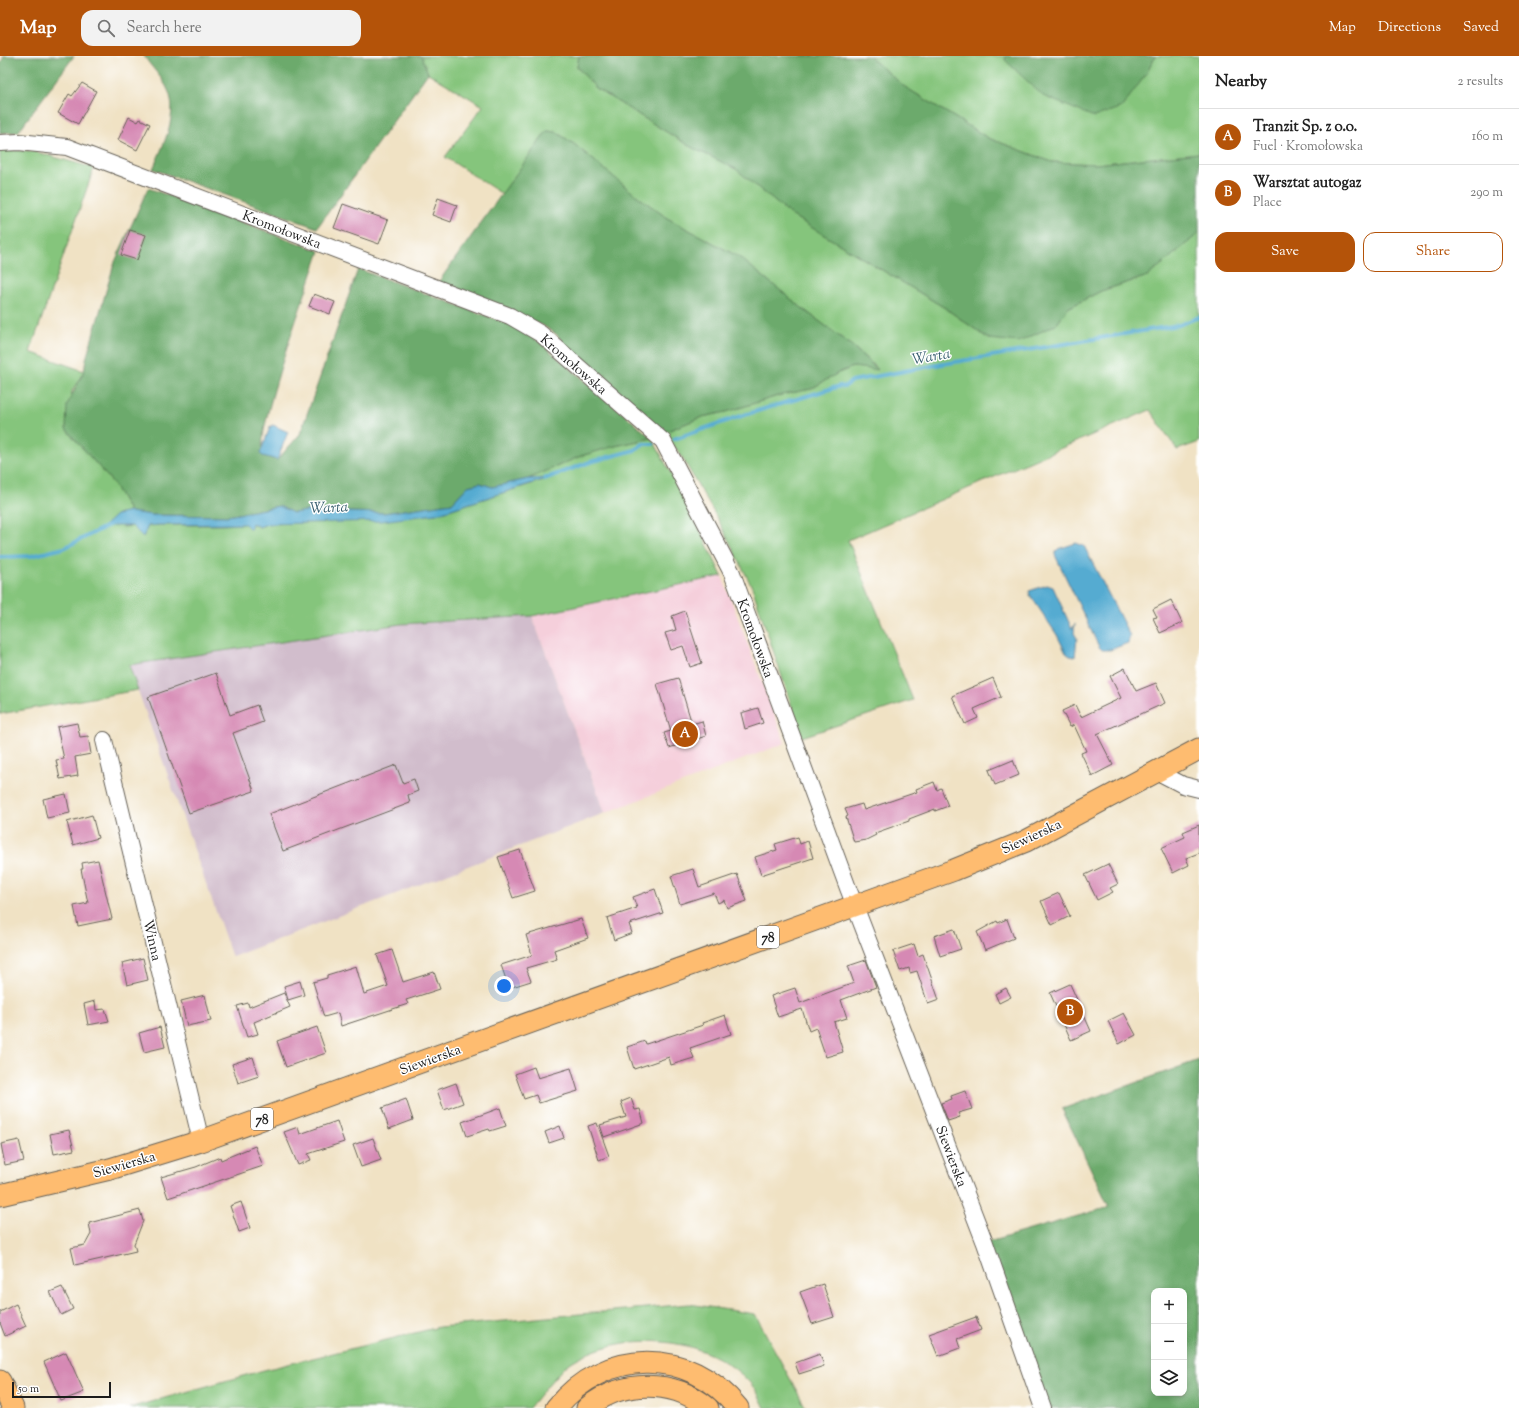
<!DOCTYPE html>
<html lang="en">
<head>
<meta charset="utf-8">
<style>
	:root { --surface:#fff; --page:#f2f2f2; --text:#222; --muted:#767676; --line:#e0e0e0; --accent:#b45309 }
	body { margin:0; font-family:"Sorts Mill Goudy",serif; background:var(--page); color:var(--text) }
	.controls { position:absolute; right:12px; bottom:12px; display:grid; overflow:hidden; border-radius:8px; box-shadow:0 2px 6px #0003 }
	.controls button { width:36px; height:36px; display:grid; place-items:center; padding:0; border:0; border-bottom:1px solid var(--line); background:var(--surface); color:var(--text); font:20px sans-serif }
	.scale { position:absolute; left:12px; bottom:10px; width:99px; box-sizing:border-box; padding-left:4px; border:2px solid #1c1c1c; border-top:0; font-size:11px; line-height:14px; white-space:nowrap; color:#1c1c1c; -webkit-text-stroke:3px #fff; paint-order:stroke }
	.you { position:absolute; left:504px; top:930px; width:14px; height:14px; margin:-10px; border:3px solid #fff; border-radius:50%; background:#1a73e8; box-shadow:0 0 0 6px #1a73e833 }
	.badge { display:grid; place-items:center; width:26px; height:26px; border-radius:50%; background:var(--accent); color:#fff; font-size:13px; font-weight:700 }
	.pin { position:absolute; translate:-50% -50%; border:2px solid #fff; box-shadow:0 1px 4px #0006 }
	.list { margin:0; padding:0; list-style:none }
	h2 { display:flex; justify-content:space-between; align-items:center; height:52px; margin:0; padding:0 16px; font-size:17px }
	h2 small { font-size:13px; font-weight:400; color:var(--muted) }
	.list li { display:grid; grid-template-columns:26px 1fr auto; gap:12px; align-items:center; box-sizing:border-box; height:56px; padding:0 16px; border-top:1px solid var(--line) }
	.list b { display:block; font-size:15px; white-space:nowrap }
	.list p { margin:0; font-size:13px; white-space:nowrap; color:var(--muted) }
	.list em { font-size:13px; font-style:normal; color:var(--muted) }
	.actions { display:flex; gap:8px; padding:12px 16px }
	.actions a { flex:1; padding:9px 0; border:1px solid var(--accent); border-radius:12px; text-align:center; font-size:14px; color:var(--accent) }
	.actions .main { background:var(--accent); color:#fff }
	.icon { flex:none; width:22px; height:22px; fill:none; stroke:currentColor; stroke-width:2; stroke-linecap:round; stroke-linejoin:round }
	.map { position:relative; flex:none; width:1199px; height:1352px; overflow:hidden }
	header { display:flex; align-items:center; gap:24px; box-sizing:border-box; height:56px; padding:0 20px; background:var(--accent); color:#fff }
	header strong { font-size:19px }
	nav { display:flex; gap:22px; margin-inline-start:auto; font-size:14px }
	.search { width:280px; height:36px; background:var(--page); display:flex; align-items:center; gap:10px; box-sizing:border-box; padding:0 14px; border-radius:12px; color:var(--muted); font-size:15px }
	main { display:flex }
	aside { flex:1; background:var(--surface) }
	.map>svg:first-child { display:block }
	.built { fill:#f5cfdb }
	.industrial { fill:#d1bdcc }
	.green { fill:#85c57c; stroke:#50704c }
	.forest { fill:#6caa6c; stroke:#446344; fill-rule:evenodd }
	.water { fill:#54abd1; stroke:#386476 }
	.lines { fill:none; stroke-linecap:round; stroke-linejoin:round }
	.stream { stroke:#54abd1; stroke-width:4 }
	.building { fill:#d689b4 }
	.minor-casing { stroke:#666157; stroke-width:18 }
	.major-casing { stroke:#666157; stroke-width:23 }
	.minor { stroke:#fff; stroke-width:16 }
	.major { stroke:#febc70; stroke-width:21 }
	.labels { text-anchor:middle; stroke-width:3; stroke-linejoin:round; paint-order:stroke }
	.shield { fill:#fff; stroke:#606060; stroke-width:1 }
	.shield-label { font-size:13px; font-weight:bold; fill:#1c1c1c }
	.street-label { font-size:14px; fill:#1c1c1c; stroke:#fff }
	.water-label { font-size:15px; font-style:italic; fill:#355c6d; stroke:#fff }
</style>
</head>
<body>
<header>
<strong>Map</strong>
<div class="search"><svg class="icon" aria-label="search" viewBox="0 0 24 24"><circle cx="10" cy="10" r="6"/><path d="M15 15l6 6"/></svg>Search here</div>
<nav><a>Map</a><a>Directions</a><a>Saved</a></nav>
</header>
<main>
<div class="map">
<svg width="1199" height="1352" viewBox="0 0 1199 1352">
	<rect width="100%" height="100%" fill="#fff"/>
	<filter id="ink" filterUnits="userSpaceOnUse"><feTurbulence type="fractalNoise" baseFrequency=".025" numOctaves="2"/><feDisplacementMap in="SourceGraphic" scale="8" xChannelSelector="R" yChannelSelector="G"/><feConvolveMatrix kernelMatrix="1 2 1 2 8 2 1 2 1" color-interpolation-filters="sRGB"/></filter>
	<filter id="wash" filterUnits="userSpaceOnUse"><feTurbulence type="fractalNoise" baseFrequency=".012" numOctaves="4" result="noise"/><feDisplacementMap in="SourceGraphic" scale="16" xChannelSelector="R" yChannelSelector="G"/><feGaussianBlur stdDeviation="0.9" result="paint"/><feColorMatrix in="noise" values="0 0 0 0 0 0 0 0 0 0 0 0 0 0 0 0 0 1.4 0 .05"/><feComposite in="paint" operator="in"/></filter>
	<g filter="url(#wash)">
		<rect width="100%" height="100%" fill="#f0e2c4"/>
		<path class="built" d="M722,520L785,687L605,757L532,560Z"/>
		<path class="industrial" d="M532,560L605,757L232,901L129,609L401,568Z"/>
		<path class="green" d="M421,0H579L577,11L597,33L691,91L736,113L791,159L945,252L989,283L1057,268L1068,252L1101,235L1148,220L1199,177V386L1177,394L1150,354L848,484L913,644L802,681L752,531L721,469L679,396L662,377L702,361L726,356L781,339L811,333L838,317L853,311L878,313L851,289L807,256L739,201L667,162L632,136L574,88L556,76L547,75L502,138L445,101L483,50L428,17Z
			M871,0H1006L1005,4L1147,17L1155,0H1199V97L1096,108L1052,106L988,82L905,31L872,3Z
			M0,94L32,95L94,112L30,296L84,315L72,335L66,373L113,427L130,456L116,459L123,471L132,470L143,481L148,470L158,469H223L251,467L259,471L267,468L358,465L436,458L547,423H528L581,400L615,390L652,382L690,453L722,520L532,560L401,568L129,609L138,634L0,658Z
			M689,1248L755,1258L806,1352H765C762,1346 759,1339 755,1333C714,1280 628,1272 573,1305C559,1313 540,1339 529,1352H129L264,1314L439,1271Z"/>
		<path class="forest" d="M4,0H74L18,76L0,77V9Z
			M144,0H421L428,17L317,172L153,113C163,89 181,56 166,30C160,19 151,11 144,0Z
			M579,0H871L872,3L905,31L988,82L1052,106L1096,108L1199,97V177L1148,220L1101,235L1068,252L1057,268L1019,286L989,283L945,252L791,159L736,113L691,91L597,33L577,11Z
			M1006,0H1155L1147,17L1122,51L1094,61L1043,40L1005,4Z
			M547,75L556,76L574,88L632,136L667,162L739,201L807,256L851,289L878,314L853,311L838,317L811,333L781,339L726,356L702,361L662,377L578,303L556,278L542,269L437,228Z
			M148,132L320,195C309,228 254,377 263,400L277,404L300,378L358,213L509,268L537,284L652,382L615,390L581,400L528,423L492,431L480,427L468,430L452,447L384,457L307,455L293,457L279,450L228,460L152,459L130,456L113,427L66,373L67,349L84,315L86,303L114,208Z
			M1199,1004V1352H1036L985,1187L1109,1151L1062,1053ZM1154,1235H1184V1337H1154Z"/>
		<path class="water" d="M273,369L288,376L277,404L263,400L260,398L270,371Z
			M549,422L436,458L381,465L267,468L259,471L252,467L250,473L245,468L158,469L148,470L143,481L132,470H104L116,459L130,456L152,459L228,460L279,450L293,457L307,455L384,457L452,447L468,430L480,427L492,431L528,423Z
			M1076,487L1084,490L1130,580L1128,587L1110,594H1102L1099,591L1055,499V496L1058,493Z
			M1047,529L1053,531L1072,573L1075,568L1074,577L1077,582L1075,601L1070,600L1066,597L1057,579L1030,539L1029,535Z"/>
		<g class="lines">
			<path class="stream" d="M674,383L744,359L840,330L844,331L852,325L931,310L1179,269L1199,261
				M544,423L590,406L635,394L643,388H653
				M0,501L31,500L64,492L111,468"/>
		</g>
		<g id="blocks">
			<path class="building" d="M82,27L96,35L78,68L58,57L69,38L72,40Z
				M129,61L138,66L140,63L150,68L137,94L118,84Z
				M438,142L457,149L451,166L432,159Z
				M343,148L388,164L379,188L334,172Z
				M130,174L146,179L137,204L121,199Z
				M314,238L335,246L330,258L309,250Z
				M1171,544L1182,567L1160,577L1153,562L1157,561L1153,553Z
				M685,555L702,607L690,611L683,590L671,594L665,577L676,574L672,560Z
				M1125,612L1136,635L1156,627L1165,647L1097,678L1113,709L1092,720L1081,697L1086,695L1074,669L1070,671L1062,655L1075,649L1081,661L1121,642L1110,620Z
				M216,617L230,659L257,649L263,666L233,677L254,735L189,757L148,641Z
				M678,622L692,668L702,665L706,680L669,692L664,677L671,675L657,628Z
				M993,622L1001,641L974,653L978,662L965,668L952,640Z
				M758,652L763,667L745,673L741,657Z
				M77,667L80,681L88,680L91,698L75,701L78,720L60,723L56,704L64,703L57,671Z
				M1013,704L1019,719L995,729L989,714Z
				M396,709L403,727L414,723L418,735L408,739L410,747L283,795L269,758Z
				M934,726L937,734L941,732L948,750L935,755V753L909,763V765L875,777L876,779L866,784L854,786L846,761L848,760L845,753L862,748L864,754L917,736L916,733Z
				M66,738L70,757L47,762L43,743Z
				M92,759L98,782L73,789L67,766Z
				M1199,769V797L1186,802L1189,809L1173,817L1161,792L1185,781L1183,776Z
				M798,781L800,788L808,785L813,802L761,819L755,801L777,794L775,788Z
				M520,794L535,835L513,842L498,801Z
				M98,804L112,863L78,870L74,850L88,847L81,813H83L82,807Z
				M1108,808L1118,828L1110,832L1113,836L1097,844L1085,819Z
				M693,813L699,831L737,818L747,845L727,852L724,844L718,847L714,837L680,848L671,820Z
				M655,833L663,857L629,868L632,877L614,884L607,862L637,852L633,841Z
				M1059,837L1070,860L1052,869L1041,845Z
				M581,863L588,882L554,894L557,903L526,912L531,925L509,932L501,909L532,899L526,879Z
				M1007,863L1014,882L985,894L977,876L997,865L998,867Z
				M954,873L961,893L940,900L934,880Z
				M914,888L918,900L923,898L939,944L928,948L917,915L910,917L909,912L900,915L893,895Z
				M392,894L403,926L434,916L440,933L406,944L408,948L341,970L338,957L324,961L313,926L327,922V919L356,910L364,938L388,930L377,899Z
				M143,902L148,924L127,929L122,907Z
				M866,904L876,931L841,944L847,962L834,966L843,996L826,1001L816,972L809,975L802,953L778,961L771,940L795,932L800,947L854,927L848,910Z
				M300,925L304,939L288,944L284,930Z
				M1070,928L1091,975L1071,984L1050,937Z
				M1006,932L1011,941L999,947L995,938Z
				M284,937L290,951L254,966L258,978L247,981L237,950L248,947L249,951Z
				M205,939L211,965L187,970L181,945Z
				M95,945L96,954L105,953L109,965L88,969L84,948Z
				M1124,957L1136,979L1119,988L1108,965Z
				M725,959L731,978L690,992L694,1002L671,1009L669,1001L634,1013L627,991L645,985L646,988L703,969L702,967Z
				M160,971L165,991L144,996L139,977Z
				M317,971L326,997L286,1011L277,985Z
				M253,1001L259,1020L238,1027L232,1008Z
				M534,1011L538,1022L571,1012L578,1035L539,1047L536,1039L524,1043L515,1018Z
				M456,1027L463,1047L444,1054L437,1034Z
				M965,1035L972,1053L958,1057L960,1061L948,1065L941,1047L952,1043L951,1040Z
				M631,1042L635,1054L640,1053L644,1067L604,1081L600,1069L626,1061L621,1046Z
				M406,1043L413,1064L389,1073L382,1052Z
				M500,1052L506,1070L490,1075L489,1073L467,1080L462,1066Z
				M337,1065L344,1086L308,1098L311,1104L298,1109L284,1076L298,1071L300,1078Z
				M597,1067L609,1100L599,1104L588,1070Z
				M560,1070L564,1082L549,1087L545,1076Z
				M69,1074L74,1094L54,1098L50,1078Z
				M373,1082L381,1104L361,1111L353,1089Z
				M19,1084L24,1105L5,1109L1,1088Z
				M255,1090L263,1110L168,1142L161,1121L196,1111L220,1101L221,1104Z
				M241,1146L250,1172L239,1176L230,1150Z
				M140,1154L143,1165L134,1188L136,1195L75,1209L71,1192L85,1189L91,1178L89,1167Z
				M823,1228L834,1261L812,1268L800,1236Z
				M62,1231L73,1253L61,1259L50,1236Z
				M16,1248L26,1270L5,1280L0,1267V1256Z
				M976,1261L981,1274L957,1283L960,1292L938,1300L929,1278Z
				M66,1296L84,1336L61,1345L44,1306Z
				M820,1298L824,1310L799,1318L795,1307Z"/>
		</g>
	</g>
	<g filter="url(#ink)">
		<use href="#blocks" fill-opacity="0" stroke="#666157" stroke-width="1"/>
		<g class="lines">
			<defs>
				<path id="minor" d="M0,87L19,86L67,91L510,260L541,278L663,385L732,517L848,832L985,1187L1043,1352
					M104,684L201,1085
					M1158,716L1183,729L1199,733"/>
				<path id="major" d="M0,1139L110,1113L201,1085L954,814L1026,785L1199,693
					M0,1325L13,1352
					M556,1352C604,1292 689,1290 738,1352
					M587,1352C622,1323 673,1323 708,1352"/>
			</defs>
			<use href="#minor" class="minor-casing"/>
			<use href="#major" class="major-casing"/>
			<use href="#minor" class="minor"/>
			<use href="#major" class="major"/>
		</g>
	</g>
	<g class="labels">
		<g class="shield">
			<rect x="757" y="870" width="22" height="22" rx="3"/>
			<rect x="251" y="1052" width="22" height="22" rx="3"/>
		</g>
		<g class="shield-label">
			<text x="768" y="886">78</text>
			<text x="262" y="1068">78</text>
		</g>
		<g class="street-label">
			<text transform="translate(282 173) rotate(21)" y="5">Kromołowska</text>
			<text transform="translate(574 308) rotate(41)" y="5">Kromołowska</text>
			<text transform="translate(756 582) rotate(70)" y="5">Kromołowska</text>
			<text transform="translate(1031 780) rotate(-25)" y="5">Siewierska</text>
			<text transform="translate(153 884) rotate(77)" y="5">Winna</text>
			<text transform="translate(430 1003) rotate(-20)" y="5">Siewierska</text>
			<text transform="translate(952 1100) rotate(69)" y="5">Siewierska</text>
			<text transform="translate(124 1108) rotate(-16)" y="5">Siewierska</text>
		</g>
		<g class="water-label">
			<text transform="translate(931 300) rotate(-10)" y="5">Warta</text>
			<text transform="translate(329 451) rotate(-2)" y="5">Warta</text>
		</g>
	</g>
</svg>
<div class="controls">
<button>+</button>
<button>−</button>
<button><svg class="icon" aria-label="layers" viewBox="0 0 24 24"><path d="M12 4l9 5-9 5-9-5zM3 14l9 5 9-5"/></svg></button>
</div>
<div class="scale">50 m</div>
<div class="you"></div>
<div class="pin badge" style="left:685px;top:678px">A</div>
<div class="pin badge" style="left:1070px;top:956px">B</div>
</div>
<aside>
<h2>Nearby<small>2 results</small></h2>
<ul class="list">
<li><span class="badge">A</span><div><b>Tranzit Sp. z o.o.</b><p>Fuel · Kromołowska</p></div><em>160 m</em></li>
<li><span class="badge">B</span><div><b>Warsztat autogaz</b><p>Place</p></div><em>290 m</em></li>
</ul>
<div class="actions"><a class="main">Save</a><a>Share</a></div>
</aside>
</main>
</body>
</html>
